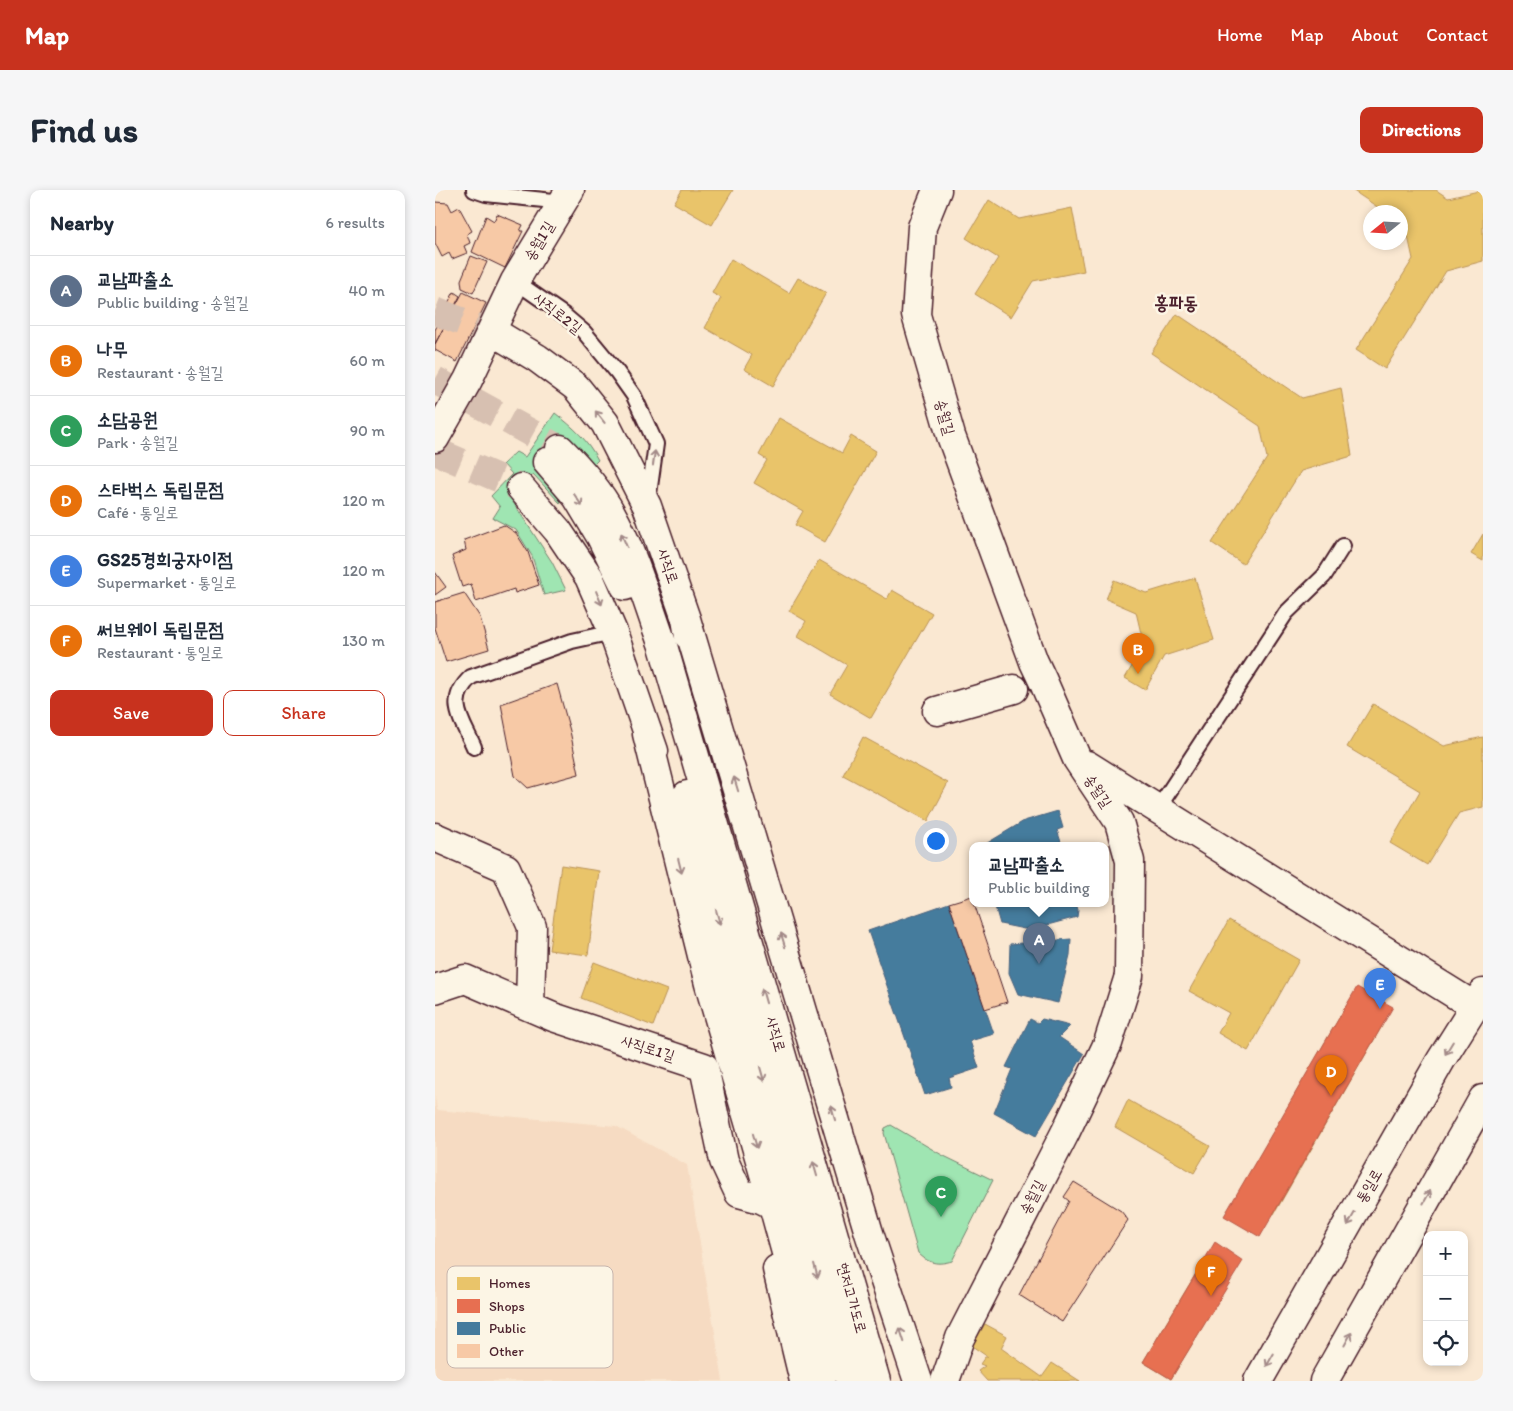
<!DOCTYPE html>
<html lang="en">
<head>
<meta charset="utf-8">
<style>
	:root { --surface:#fff; --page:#f6f6f7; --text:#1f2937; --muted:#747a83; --line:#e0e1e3; --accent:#c8321e }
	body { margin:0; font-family:Itim,"Poor Story",sans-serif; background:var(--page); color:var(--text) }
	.controls { position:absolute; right:15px; bottom:15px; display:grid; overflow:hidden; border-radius:10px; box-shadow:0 2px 8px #0003 }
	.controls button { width:45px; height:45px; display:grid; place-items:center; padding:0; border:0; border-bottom:1px solid var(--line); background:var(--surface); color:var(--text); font:25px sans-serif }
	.compass { position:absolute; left:928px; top:15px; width:45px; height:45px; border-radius:50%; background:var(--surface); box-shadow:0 2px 8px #0003; rotate:252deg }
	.you { position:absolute; left:500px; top:650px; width:18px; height:18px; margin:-12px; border:4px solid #fff; border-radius:50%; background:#1a73e8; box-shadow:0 0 0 8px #1a73e833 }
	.badge { display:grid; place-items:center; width:32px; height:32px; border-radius:50%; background:var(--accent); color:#fff; font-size:16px; font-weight:700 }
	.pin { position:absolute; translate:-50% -41px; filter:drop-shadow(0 1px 2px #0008) }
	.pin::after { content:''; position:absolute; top:26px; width:18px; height:15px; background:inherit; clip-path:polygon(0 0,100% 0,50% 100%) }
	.popup { position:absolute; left:534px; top:652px; width:140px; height:65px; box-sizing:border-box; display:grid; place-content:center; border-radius:10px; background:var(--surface); filter:drop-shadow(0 1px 4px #0005); font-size:16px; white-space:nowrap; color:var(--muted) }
	.popup b { font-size:19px; color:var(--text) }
	.popup::after { content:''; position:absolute; left:50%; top:100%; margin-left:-10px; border:10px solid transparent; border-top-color:var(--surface) }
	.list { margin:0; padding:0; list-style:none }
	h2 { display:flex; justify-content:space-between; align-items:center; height:65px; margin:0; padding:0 20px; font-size:21px }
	h2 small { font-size:16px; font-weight:400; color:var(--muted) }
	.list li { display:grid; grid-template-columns:32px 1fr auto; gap:15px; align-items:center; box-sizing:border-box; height:70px; padding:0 20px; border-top:1px solid var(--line) }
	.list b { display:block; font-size:19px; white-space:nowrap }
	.list p { margin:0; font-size:16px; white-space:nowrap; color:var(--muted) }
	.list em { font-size:16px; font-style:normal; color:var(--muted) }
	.actions { display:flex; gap:10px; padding:15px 20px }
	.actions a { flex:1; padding:11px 0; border:1px solid var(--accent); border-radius:10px; text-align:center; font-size:18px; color:var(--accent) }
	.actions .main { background:var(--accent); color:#fff }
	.icon { flex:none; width:28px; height:28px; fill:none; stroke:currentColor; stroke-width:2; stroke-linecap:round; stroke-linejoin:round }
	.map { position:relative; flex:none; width:1048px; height:1191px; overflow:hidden; border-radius:10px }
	header { display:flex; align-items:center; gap:30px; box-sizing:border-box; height:70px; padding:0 25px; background:var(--accent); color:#fff }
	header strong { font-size:24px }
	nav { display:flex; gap:28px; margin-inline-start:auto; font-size:18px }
	.intro { display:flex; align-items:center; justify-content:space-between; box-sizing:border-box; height:120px; padding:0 30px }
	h1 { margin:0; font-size:35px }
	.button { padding:12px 22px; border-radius:10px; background:var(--accent); color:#fff; font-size:18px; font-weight:700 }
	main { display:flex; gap:30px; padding:0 30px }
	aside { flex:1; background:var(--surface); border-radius:10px; box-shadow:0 2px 8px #0003 }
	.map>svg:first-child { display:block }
	.built { fill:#f6dbc2 }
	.green { fill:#9fe5b2; stroke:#74826e }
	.homes { fill:#e9c46a; stroke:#b99257 }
	.shops { fill:#e76f51; stroke:#b85746 }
	.public { fill:#457b9d; stroke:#465f7b }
	.building { fill:#f7c9a6; stroke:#4a1f2b }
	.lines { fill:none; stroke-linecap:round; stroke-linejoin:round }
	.primary-tunnel { stroke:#d7c0b1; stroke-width:28; stroke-dasharray:28 14; stroke-linecap:butt }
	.service-casing { stroke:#4a1f2b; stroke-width:18 }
	.minor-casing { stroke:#4a1f2b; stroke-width:31 }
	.primary-casing { stroke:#4a1f2b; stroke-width:31 }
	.service { stroke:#fcf5e5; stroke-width:14 }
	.minor { stroke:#fcf5e5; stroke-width:28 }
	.primary { stroke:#fcf5e5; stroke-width:28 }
	.oneway { stroke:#a38a88 }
	.labels { text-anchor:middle; stroke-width:5; stroke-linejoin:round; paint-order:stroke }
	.street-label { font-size:15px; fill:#4a1f2b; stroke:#fcf5e5 }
	.quarter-label { font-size:18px; font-weight:bold; fill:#4a1f2b; stroke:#fcf5e5 }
	.key { fill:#fcf5e5; stroke:#c7b5ad; stroke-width:1 }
	.key-label { font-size:14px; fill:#4a1f2b }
</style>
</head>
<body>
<header>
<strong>Map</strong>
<nav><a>Home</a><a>Map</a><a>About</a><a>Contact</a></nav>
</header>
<div class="intro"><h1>Find us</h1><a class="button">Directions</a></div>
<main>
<aside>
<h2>Nearby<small>6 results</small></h2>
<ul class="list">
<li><span class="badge" style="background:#5c6f8a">A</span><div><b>교남파출소</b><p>Public building · 송월길</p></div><em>40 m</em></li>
<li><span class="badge" style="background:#e8710a">B</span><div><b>나무</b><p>Restaurant · 송월길</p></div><em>60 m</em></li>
<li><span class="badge" style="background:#2e9e5b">C</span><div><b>소담공원</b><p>Park · 송월길</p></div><em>90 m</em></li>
<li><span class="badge" style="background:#e8710a">D</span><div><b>스타벅스 독립문점</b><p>Café · 통일로</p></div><em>120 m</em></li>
<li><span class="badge" style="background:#3f7fe0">E</span><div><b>GS25경희궁자이점</b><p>Supermarket · 통일로</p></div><em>120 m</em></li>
<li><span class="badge" style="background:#e8710a">F</span><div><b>써브웨이 독립문점</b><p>Restaurant · 통일로</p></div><em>130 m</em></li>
</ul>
<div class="actions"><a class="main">Save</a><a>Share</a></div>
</aside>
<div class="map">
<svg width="1048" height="1191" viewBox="0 0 1048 1191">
	<rect width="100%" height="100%" fill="#fae8d2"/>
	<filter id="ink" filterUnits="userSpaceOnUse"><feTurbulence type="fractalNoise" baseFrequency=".02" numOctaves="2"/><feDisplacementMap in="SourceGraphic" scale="10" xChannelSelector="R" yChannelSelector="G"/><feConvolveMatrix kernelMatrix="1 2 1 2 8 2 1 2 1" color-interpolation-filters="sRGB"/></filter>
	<g filter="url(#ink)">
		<path class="built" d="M0,906L2,920L181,936L252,975L288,1191H0Z"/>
		<path class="green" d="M120,223C139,238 152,249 163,270L158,275L134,248L105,276L130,310L125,313L98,284L74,306L117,372L131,400L109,405L97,366L81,340L58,328L65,317L56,306L77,284L68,274L81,262L90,267Z
			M456,935L507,965L558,990L517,1071C503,1075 494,1074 483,1063L449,943L450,938Z"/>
		<path class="homes" d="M247,0H298L277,35L239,13Z
			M917,0H1001L1013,8L1048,0V71L1011,81L950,179L921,160L978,69L971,37L966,33V22H950Z
			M554,10L584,29L637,18L649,81L598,91L576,127L540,104L563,68L531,48Z
			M296,69L354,103L363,88L391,103L338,196L309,179L317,165L270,138L286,108L277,103Z
			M742,124L867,208L906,198L917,266L866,281L808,374L777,353L832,268L825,236L716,163Z
			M344,228L407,263L416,246L441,261L390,352L360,335L368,321L319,293L332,270L324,265Z
			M1048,344V371L1036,364Z
			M384,370L452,409L457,400L497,423L436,528L395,504L412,475L363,446L371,431L354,421Z
			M760,388L779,450L729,466L710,500L690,488L709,456L701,422L671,409L679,390L711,403Z
			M938,514L1009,556L1048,547V617L1024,623L992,675L955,653L985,601L912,557Z
			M428,547L513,593L493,631L408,585Z
			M126,675L164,681L153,765L114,760Z
			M794,730L864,770L813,861L783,843L794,823L754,801Z
			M159,772L232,800L218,836L146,808Z
			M911,816L947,836L839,1024L803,1003Z
			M693,910L775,956L759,983L680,937Z
			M766,1075L794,1093L736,1189L708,1172Z
			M550,1134L572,1146L566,1158L607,1187L617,1173L645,1191H552L543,1181L550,1176L545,1174L550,1167H553L537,1156Z"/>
		<path class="shops" d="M922,797L958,817L825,1047L789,1026Z
			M780,1052L808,1071L736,1189L708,1172Z"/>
		<path class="public" d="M623,621L628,638L622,640L627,655H549L589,631Z
			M514,713L559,844L535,851L544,878L514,888L516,897L490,905L433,741Z
			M559,713H641L643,720L642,727L594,740L565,734Z
			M636,749L635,765L623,813L583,804L574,783L575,754Z
			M595,829L603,833L607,829L635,836L624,847L649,864L601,946L559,923L577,879L571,877Z"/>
		<path class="building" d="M0,12L13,13L17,21L24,17L37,41L32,44L35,53L29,56L32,63L17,69L14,63L7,67L0,53Z
			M62,24L88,35L85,41H88L70,78L37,62L51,26L59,31Z
			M36,66L52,72L38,103L27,98L26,90Z
			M19,102L25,106L0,154V140L2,136L5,137L10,125L7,124Z
			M28,102L51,113L22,172L0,160V154Z
			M69,335L81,343L93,362L104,395L80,403L79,399L41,412L36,394L27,397L17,366L31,360L29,350Z
			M0,382L11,397L0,405Z
			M29,403L45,427L54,459L11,472L0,438V412Z
			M122,494L135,541L144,584L93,598L80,586L66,514Z
			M537,706L538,713H539L572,812L550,819L514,713Z
			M639,992L686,1021L693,1030L627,1132L584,1105L634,1011L629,1007Z"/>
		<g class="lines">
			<path class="primary-tunnel" d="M0,121L67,147
				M0,190L125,259
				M0,261L86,298"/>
			<defs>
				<path id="service" d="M39,0L51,4L128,12
					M80,91L129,125L149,142L182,182L199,206L221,254L213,311
					M39,557C27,530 10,511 36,487L137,451L178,442
					M722,620L851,423L889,386L908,356"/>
				<path id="minor" d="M502,0L487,37L481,125L516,246L599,472L608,491L642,569L684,632L695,671L694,786L673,853L630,943L525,1148L510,1191
					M0,248L33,190L80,91L135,0
					M502,521L579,499
					M652,575L1039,816
					M0,647L71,678L97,737L95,817
					M0,799L30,789L118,827L269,877L289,971L304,1003L326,1009L338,1015
					M342,1079L369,1191"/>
				<path id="primary" d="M67,147L102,168L141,197L170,233L212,316L251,429L254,446
					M125,259C144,278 163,299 176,323C199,364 212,412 228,456L441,1191
					M112,272L142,307L166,347L190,396
					M86,298L123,341L154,387L178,442L219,561
					M251,429L434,1043L483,1191
					M212,544L274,794L338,1015L386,1191
					M252,605L275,700L386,1098L415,1191
					M823,1191L1006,870L1048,803
					M889,1191L1048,909"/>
			</defs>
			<use href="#service" class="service-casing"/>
			<use href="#minor" class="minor-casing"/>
			<use href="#primary" class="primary-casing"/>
			<use href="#service" class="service"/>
			<use href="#minor" class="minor"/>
			<use href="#primary" class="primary"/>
		</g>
		<defs><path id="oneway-shaft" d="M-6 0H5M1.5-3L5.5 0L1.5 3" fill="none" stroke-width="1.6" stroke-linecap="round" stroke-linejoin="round" transform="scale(1.25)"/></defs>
		<g class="oneway">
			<use href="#oneway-shaft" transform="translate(165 227) rotate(-128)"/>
			<use href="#oneway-shaft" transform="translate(219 268) rotate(-82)"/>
			<use href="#oneway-shaft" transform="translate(143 310) rotate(56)"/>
			<use href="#oneway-shaft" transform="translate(189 350) rotate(-113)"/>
			<use href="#oneway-shaft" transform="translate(164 408) rotate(67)"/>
			<use href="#oneway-shaft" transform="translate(301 594) rotate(-107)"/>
			<use href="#oneway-shaft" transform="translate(245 676) rotate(76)"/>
			<use href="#oneway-shaft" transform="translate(283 727) rotate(74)"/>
			<use href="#oneway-shaft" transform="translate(348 750) rotate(-107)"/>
			<use href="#oneway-shaft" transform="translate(329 806) rotate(-106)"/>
			<use href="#oneway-shaft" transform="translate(1014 858) rotate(121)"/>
			<use href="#oneway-shaft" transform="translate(327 884) rotate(74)"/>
			<use href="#oneway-shaft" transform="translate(398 923) rotate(-106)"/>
			<use href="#oneway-shaft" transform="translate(320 951) rotate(74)"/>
			<use href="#oneway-shaft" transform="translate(380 979) rotate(-106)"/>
			<use href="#oneway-shaft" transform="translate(992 1007) rotate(-61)"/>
			<use href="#oneway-shaft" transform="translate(916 1029) rotate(120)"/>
			<use href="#oneway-shaft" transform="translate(381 1081) rotate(75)"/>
			<use href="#oneway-shaft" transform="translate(467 1145) rotate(-108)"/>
			<use href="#oneway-shaft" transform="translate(913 1149) rotate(-61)"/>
			<use href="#oneway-shaft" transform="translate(835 1170) rotate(120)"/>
		</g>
	</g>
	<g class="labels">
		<g class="street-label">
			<text transform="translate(104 51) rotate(-59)" y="5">송월1길</text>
			<text transform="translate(123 123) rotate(38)" y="5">사직로2길</text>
			<text transform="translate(510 227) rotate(74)" y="5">송월길</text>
			<text transform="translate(233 376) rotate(71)" y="5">사직로</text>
			<text transform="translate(663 601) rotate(56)" y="5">송월길</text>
			<text transform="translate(341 844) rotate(74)" y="5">사직로</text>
			<text transform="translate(213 858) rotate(18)" y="5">사직로1길</text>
			<text transform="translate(934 996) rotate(-60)" y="5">통일로</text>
			<text transform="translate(597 1007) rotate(-63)" y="5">송월길</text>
			<text transform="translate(417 1108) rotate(74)" y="5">현저고가도로</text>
		</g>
		<g class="quarter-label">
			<text x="741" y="119">홍파동</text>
		</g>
	</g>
	<rect x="12" y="1076" width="166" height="102" rx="8" class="key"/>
	<rect x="22" y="1087" width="23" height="13" fill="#e9c46a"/>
	<rect x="22" y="1109" width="23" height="14" fill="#e76f51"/>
	<rect x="22" y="1132" width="23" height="13" fill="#457b9d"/>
	<rect x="22" y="1154" width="23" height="14" fill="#f7c9a6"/>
	<g class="key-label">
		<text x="54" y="1098">Homes</text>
		<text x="54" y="1121">Shops</text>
		<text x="54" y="1143">Public</text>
		<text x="54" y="1166">Other</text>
	</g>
</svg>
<div class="controls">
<button>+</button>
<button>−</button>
<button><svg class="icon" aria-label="locate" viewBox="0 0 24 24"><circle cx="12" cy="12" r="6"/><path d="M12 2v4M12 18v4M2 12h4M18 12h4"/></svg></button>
</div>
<svg class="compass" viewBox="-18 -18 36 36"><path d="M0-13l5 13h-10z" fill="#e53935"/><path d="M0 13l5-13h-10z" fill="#747a83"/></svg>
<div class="you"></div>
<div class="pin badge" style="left:604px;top:774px;background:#5c6f8a">A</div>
<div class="popup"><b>교남파출소</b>Public building</div>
<div class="pin badge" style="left:703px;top:484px;background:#e8710a">B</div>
<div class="pin badge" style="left:506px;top:1027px;background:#2e9e5b">C</div>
<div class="pin badge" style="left:896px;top:906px;background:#e8710a">D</div>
<div class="pin badge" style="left:945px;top:819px;background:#3f7fe0">E</div>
<div class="pin badge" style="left:776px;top:1106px;background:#e8710a">F</div>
</div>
</main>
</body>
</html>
